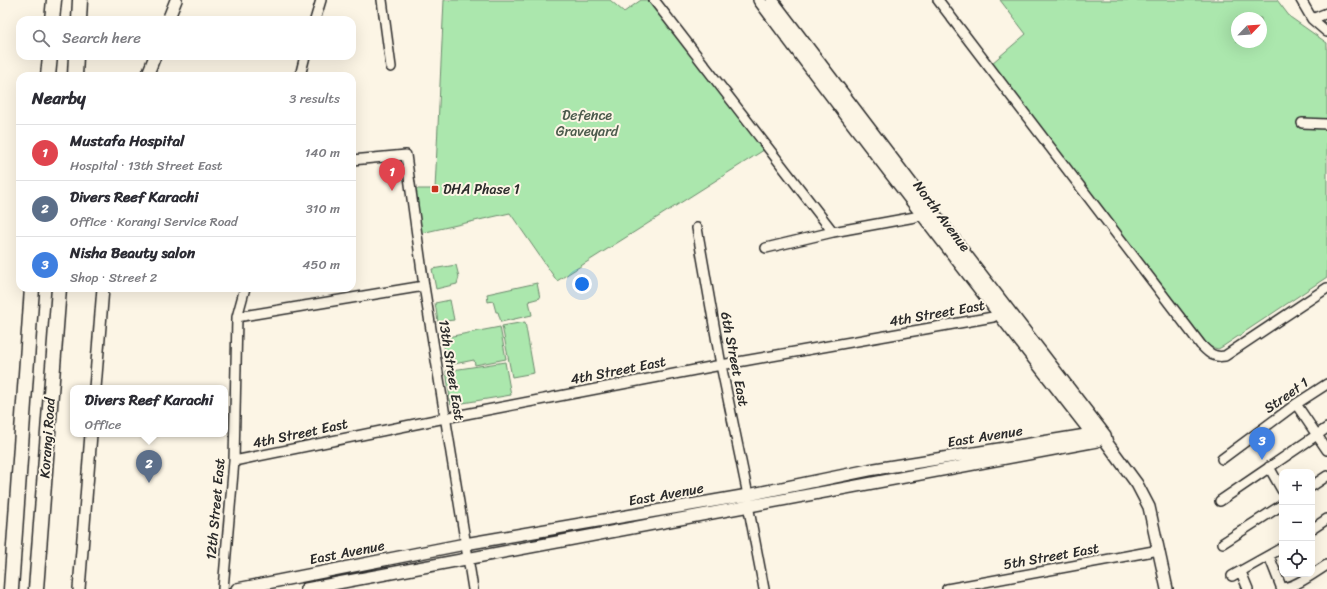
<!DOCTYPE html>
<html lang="en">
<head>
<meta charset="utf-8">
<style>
	:root { --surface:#fff; --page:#f2f2f3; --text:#2b2b33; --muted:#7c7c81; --line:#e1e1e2; --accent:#2563eb }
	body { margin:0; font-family:Sriracha,sans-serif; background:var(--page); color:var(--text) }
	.controls { position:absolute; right:12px; bottom:12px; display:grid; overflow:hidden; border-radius:8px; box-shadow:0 4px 16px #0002 }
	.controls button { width:36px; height:36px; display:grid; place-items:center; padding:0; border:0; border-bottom:1px solid var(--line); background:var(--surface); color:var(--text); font:20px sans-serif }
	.compass { position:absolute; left:1231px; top:12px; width:36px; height:36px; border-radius:50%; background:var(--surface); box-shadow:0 4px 16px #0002; rotate:65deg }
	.you { position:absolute; left:582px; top:284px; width:14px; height:14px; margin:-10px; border:3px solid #fff; border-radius:50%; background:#1a73e8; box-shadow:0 0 0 6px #1a73e833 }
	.badge { display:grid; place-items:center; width:26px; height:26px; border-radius:50%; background:var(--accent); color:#fff; font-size:13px; font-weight:700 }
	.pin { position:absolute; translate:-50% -33px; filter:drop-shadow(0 1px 2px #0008) }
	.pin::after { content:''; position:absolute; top:21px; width:14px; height:12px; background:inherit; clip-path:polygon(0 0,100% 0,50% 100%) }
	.popup { position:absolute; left:70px; top:385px; width:158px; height:52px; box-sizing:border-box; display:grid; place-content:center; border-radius:8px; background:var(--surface); filter:drop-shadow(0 1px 3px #0005); font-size:13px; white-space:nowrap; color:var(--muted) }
	.popup b { font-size:15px; color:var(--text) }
	.popup::after { content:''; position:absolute; left:50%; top:100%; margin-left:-8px; border:8px solid transparent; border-top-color:var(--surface) }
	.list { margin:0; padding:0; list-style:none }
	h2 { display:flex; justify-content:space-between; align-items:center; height:52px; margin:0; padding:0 16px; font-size:17px }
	h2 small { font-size:13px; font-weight:400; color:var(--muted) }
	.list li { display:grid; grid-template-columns:26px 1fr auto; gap:12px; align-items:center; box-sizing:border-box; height:56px; padding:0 16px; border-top:1px solid var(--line) }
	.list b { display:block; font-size:15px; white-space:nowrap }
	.list p { margin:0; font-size:13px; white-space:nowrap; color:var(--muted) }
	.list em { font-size:13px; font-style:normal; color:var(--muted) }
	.icon { flex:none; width:22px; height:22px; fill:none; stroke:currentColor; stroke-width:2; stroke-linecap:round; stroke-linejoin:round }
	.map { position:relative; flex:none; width:1327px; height:589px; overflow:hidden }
	.search { position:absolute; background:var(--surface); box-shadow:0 4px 16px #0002; left:16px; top:16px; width:340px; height:44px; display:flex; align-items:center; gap:10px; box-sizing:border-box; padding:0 14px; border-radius:12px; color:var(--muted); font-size:15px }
	.panel { position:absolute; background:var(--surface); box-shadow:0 4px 16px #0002; left:16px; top:72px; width:340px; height:220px; border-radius:12px }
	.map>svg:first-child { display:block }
	.green { fill:#abe7ad; stroke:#6b896c; fill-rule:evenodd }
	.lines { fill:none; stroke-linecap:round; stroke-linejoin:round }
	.minor-casing { stroke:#2b2b2b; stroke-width:12 }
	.tertiary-casing { stroke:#2b2b2b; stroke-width:14 }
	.primary-casing { stroke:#2b2b2b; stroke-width:17 }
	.minor { stroke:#fcf5e5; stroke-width:9 }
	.tertiary { stroke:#fcf5e5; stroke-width:11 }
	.primary { stroke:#fcf5e5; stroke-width:14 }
	.poi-dot { fill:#c8321e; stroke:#fcf5e5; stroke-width:1.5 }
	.labels { text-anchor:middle; stroke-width:4; stroke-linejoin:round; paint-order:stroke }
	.park-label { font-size:14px; fill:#4b5a4c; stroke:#fcf5e5 }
	.poi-label { font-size:14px; fill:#2b2b2b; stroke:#fcf5e5; text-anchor:start }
	.street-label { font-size:14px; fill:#2b2b2b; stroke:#fcf5e5 }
</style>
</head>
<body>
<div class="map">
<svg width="1327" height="589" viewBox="0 0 1327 589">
	<rect width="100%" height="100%" fill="#fcf5e5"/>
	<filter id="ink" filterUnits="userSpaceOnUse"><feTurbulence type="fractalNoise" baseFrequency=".025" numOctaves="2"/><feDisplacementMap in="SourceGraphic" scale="8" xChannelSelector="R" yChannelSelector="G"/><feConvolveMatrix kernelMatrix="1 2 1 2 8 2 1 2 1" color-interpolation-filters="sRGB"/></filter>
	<g filter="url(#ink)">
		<path class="green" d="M444,0H610L624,12L641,0H653L767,148L557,281L510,213L417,234L413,189H435Z
			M1000,0H1277L1290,17L1327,43V277L1222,347L1218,349L1211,347L1204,340L992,63L1026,34ZM1237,18H1261V42H1237Z
			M456,265L459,277L457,284L436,289L432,269Z
			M537,283L540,298L529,301L532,315L501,322L498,312H496L493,301L488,302L487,294Z
			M450,300L454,320L438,322L435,303Z
			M525,322L534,373L512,377L502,326Z
			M500,327L506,359L475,365L474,360L454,364L452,354L445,355L442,338Z
			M505,362L511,395L451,405L446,371Z"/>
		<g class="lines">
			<defs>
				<path id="minor" d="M382,0L391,67
					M654,0L833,232
					M938,0L1201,345C1209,353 1213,358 1225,356L1327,288
					M1301,0L1312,19L1327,32
					M1312,19L1327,13
					M315,20L321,0
					M300,76L305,56
					M1302,123L1327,124
					M352,160L406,155L424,286L473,589
					M697,228L721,365L748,495
					M766,248L833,232L915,217L926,211
					M237,317L424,286
					M1296,404L1327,450
					M1222,459L1296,404L1327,384
					M234,461L445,418L721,365L993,317L1003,311
					M1269,467L1282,490
					M1312,486L1327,476
					M1220,501L1327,428
					M748,505L764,589
					M1312,529L1327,519
					M1223,543L1282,505
					M1269,556L1282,589
					M1241,572L1248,589
					M1232,576L1282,548
					M1281,588C1295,588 1315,572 1327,565
					M223,589L234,461L237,317L245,288
					M947,589L1159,550"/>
				<path id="tertiary" d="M759,0C869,148 982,293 1096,439
					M772,0L930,208L1105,435L1107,443L1137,484L1149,507L1167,589
					M168,20L176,0
					M147,76L155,56
					M95,388L103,288
					M79,589L91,434
					M237,589L465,544L748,495L869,470L1092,434L1099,428
					M306,589L1097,441L1105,435"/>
				<path id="primary" d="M52,20L54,0
					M79,20L80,0
					M48,76L50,56
					M75,76L76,56
					M11,589L32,288
					M36,589L59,288"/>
			</defs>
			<use href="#minor" class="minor-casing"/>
			<use href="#tertiary" class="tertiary-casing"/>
			<use href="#primary" class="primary-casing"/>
			<use href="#minor" class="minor"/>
			<use href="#tertiary" class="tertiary"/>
			<use href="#primary" class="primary"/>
		</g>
	</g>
	<rect class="poi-dot" x="431" y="185" width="8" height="8" rx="2"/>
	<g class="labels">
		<g class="park-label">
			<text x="587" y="120">Defence<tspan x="587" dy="16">Graveyard</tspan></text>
		</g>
		<g class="poi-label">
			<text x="443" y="194">DHA Phase 1</text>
		</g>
		<g class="street-label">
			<text transform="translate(942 216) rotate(53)" y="5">North Avenue</text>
			<text transform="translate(937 313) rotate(-10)" y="5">4th Street East</text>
			<text transform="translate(735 359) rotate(79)" y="5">6th Street East</text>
			<text transform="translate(452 370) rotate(81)" y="5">13th Street East</text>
			<text transform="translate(618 370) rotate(-11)" y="5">4th Street East</text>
			<text transform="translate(1286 395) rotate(-35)" y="5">Street 1</text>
			<text transform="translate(300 433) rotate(-12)" y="5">4th Street East</text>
			<text transform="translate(985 436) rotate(-9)" y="5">East Avenue</text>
			<text transform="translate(47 438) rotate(-86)" y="5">Korangi Road</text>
			<text transform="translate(666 494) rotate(-10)" y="5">East Avenue</text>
			<text transform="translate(215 509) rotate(-85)" y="5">12th Street East</text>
			<text transform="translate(347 552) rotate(-11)" y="5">East Avenue</text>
			<text transform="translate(1051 556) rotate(-10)" y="5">5th Street East</text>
		</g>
	</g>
</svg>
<div class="controls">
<button>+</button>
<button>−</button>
<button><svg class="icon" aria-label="locate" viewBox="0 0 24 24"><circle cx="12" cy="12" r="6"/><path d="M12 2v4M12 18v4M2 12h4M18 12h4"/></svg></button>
</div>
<svg class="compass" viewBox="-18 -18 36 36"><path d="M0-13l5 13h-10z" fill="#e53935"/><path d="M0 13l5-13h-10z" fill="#7c7c81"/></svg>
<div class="you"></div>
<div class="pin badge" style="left:392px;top:191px;background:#e0444e">1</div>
<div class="pin badge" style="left:149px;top:483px;background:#5c6f8a">2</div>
<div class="popup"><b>Divers Reef Karachi</b>Office</div>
<div class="pin badge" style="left:1262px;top:460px;background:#3f7fe0">3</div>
<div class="search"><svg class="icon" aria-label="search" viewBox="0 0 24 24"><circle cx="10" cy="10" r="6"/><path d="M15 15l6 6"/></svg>Search here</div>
<section class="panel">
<h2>Nearby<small>3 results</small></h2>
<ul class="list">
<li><span class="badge" style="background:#e0444e">1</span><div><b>Mustafa Hospital</b><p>Hospital · 13th Street East</p></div><em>140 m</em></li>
<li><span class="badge" style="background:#5c6f8a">2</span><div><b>Divers Reef Karachi</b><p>Office · Korangi Service Road</p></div><em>310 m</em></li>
<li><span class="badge" style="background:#3f7fe0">3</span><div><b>Nisha Beauty salon</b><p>Shop · Street 2</p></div><em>450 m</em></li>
</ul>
</section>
</div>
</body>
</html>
